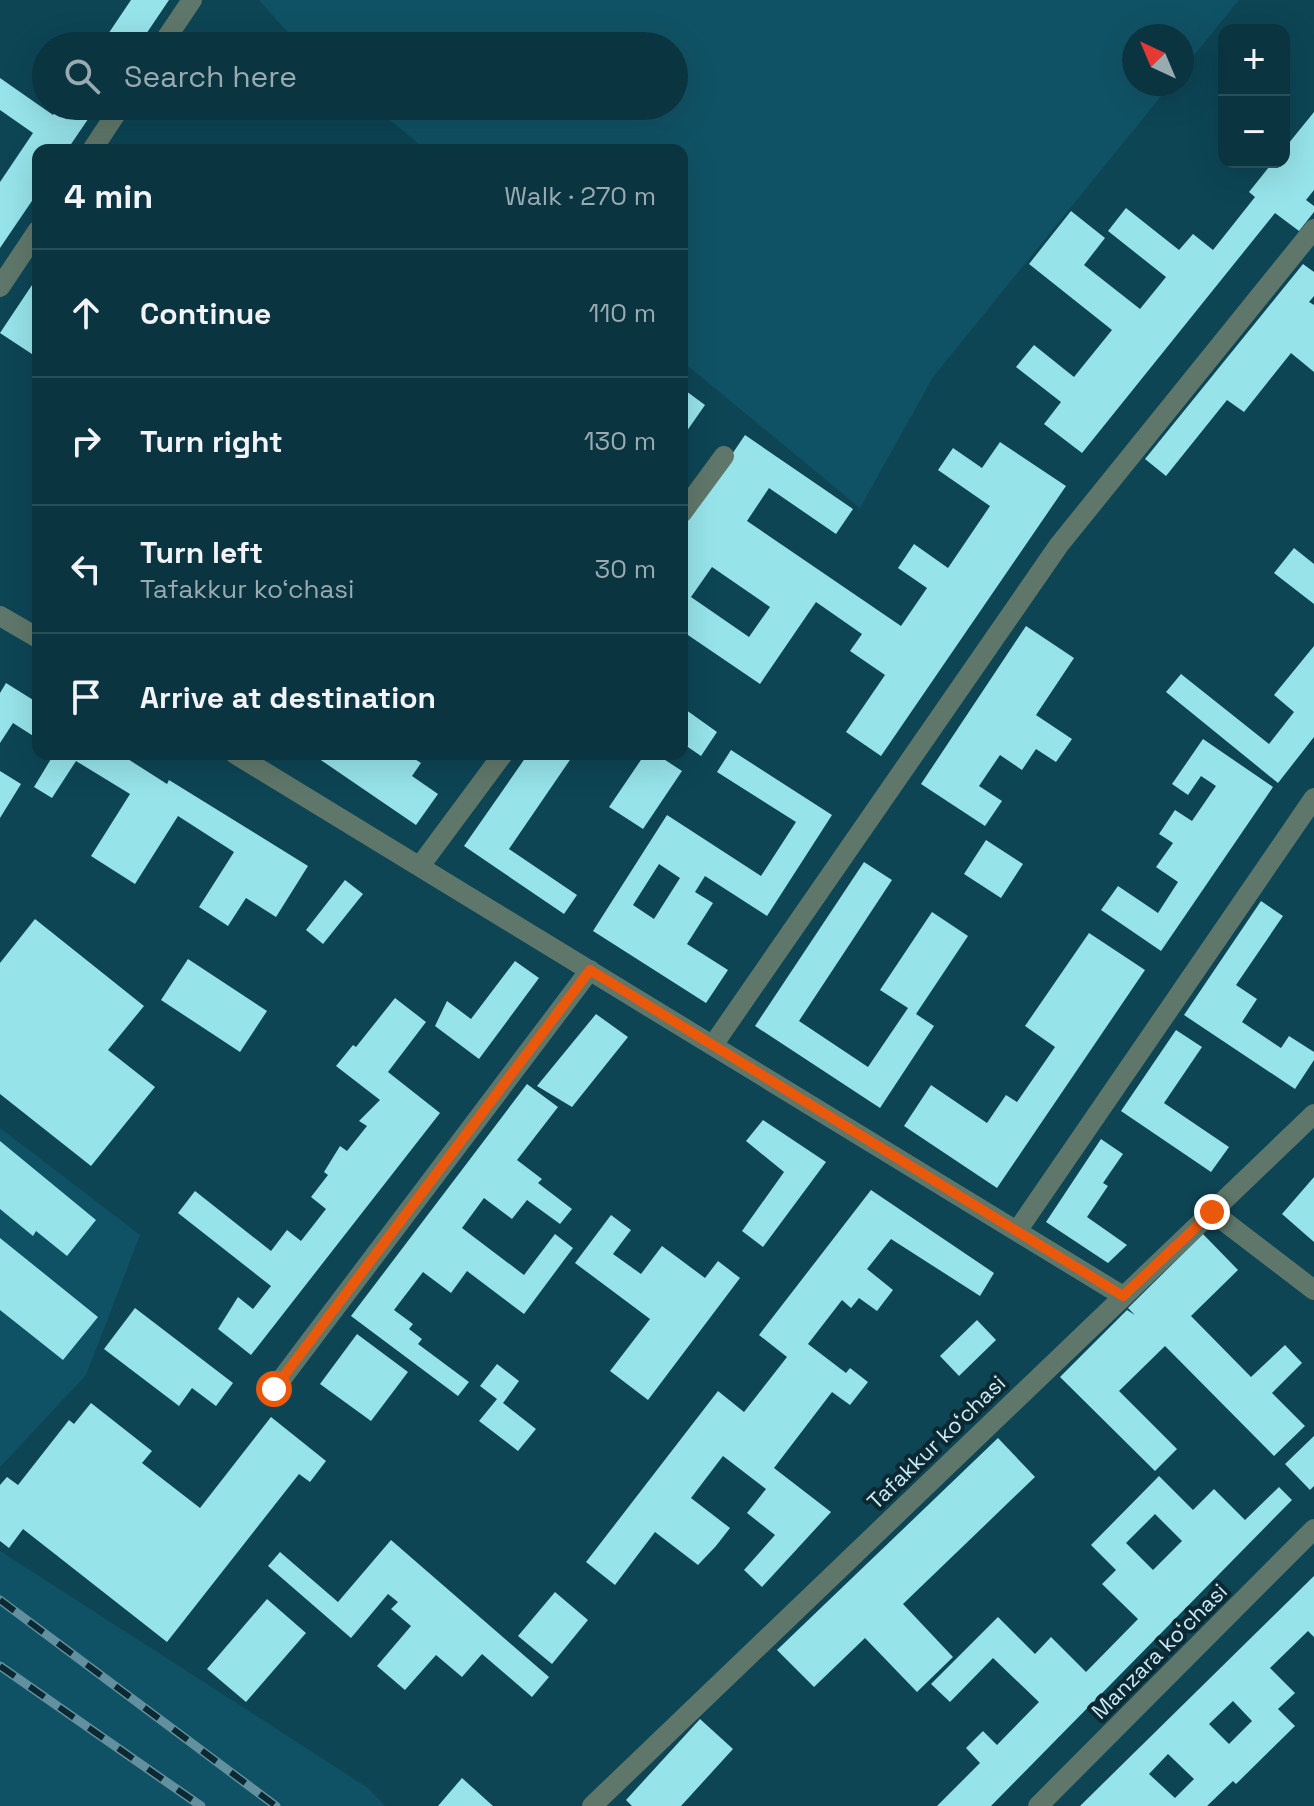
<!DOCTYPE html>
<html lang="en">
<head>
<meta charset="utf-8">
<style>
	:root { --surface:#0a3440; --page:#183f4b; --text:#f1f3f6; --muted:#99aab1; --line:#2a4f59 }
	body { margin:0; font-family:"Space Grotesk",sans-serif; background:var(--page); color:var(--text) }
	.controls { position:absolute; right:24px; top:24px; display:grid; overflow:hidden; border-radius:16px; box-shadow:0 8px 32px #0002 }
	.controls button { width:72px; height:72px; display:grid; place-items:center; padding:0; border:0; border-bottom:2px solid var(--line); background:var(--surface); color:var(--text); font:40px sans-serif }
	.compass { position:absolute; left:1122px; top:24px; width:72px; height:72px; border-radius:50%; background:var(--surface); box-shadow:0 8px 32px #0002; rotate:316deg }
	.stop { position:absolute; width:24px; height:24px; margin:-18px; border:6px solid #ea580c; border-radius:50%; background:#fff }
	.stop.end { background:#ea580c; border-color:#fff; box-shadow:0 2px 8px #0008 }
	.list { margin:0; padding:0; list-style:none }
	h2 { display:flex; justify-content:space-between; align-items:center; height:104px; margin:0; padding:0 32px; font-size:34px }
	h2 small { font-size:26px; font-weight:400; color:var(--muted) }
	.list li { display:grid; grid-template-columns:52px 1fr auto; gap:24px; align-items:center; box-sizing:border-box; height:128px; padding:0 32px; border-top:2px solid var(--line) }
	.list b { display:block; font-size:30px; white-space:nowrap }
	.list p { margin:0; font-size:26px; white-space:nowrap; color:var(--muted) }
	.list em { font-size:26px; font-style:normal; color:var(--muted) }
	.icon { flex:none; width:44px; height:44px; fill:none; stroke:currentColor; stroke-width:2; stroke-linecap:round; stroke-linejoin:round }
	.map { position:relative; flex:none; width:1314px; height:1806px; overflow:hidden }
	.search { position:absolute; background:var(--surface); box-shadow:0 8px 32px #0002; left:32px; top:32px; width:656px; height:88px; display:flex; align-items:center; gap:20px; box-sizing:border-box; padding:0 28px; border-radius:44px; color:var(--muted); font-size:30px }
	.panel { position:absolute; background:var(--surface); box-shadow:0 8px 32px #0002; left:32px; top:144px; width:656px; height:616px; border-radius:16px }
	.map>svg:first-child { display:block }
	.built { fill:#105265 }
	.building { fill:#96e3e9; fill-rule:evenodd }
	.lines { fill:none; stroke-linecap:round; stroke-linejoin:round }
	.minor { stroke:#5f776a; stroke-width:20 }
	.rail-casing { stroke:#62909e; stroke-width:9 }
	.rail { stroke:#0c2932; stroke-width:6; stroke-dasharray:18; stroke-linecap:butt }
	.route { stroke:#ea580c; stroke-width:10 }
	.labels { text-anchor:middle; stroke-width:8; stroke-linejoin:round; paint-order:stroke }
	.street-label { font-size:22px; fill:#c9eaf6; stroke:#0c2932 }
</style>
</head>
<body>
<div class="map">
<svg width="1314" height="1806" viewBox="0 0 1314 1806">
	<rect width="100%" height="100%" fill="#0d4555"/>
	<path class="built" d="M259,0H1239L1182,70V36H1134V84H1171L933,377L860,508L682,361V150H426L373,106H674V46H300Z
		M0,1128L140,1235L86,1375L0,1467Z
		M0,1551L368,1788L385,1806H0Z"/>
	<path class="building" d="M131,0H169L138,46H100Z
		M0,78L53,115L59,106H97L67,150H38V192L0,248V182L33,133L0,110Z
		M1314,112V190L1306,200L1314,206V212L1299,231L1275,213L1082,453L1044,424L1061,402L1016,367L1034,345L1074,377L1112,330L1029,264L1071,211L1105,238L1084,265L1140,309L1166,277L1108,231L1126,208L1179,250L1193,234L1213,250L1255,197L1249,192L1273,162H1284V149Z
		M1303,264L1314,272V296L1309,302L1314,305V372L1291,353L1244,412L1227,400L1166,476L1145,459Z
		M38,276V358L0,333Z
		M682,388L705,405L682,438Z
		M745,435L853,509L836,534L769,488L747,521L901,626L927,588L898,568L914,544L948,568L990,506L938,470L953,448L982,468L1000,442L1066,486L881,756L846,732L885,675L850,651L862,634L816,602L760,684L682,631V528ZM712,567L770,607L749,637L691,597Z
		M1294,548L1314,564V604L1274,573Z
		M1026,626L1074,658L1036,715L1072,739L1056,762L1036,749L1022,770L1000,755L979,786L1002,801L985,826L921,784Z
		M1314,646V737L1278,783L1166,692L1181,674L1269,744L1294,712L1274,695Z
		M6,683L38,703V739L13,723L0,743V693Z
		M682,707L717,732L701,756L682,743Z
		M1203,739L1273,787L1161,951L1101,910L1118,886L1158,913L1178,882L1156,867L1173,843L1159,834L1175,810L1192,821L1216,786L1201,776L1188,795L1172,784Z
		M731,750L832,815L767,916L705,876L695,892L713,903L687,944L728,970L706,1003L593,931L667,815L761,876L796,822L717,772ZM659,864L680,878L654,919L633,905Z
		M54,754H120L167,784L169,780L308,866L276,917L246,898L228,926L199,907L234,852L178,816L135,884L91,856L130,794L76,761L52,798L34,787Z
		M312,754H378L383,757L386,754H407L421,763L412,776L438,794L416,825Z
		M528,754H574L509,849L577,895L564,914L464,846Z
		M645,754H656L682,771L643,829L609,807Z
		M0,771L21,784L0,818Z
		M986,840L1023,864L1001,898L964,874Z
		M864,862L892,880L799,1021L868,1067L908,1008L880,990L932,912L968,936L916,1014L934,1026L880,1108L755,1026Z
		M345,880L363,894L323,944L306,930Z
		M1261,901L1283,916L1236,985L1257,999L1242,1022L1281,1048L1289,1036L1314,1052V1060L1295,1089L1184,1015Z
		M35,919L144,1006L108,1050L155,1087L91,1166L0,1094V963Z
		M1089,933L1145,970L997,1188L904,1126L931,1085L987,1123L1006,1095L1017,1102L1055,1047L1025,1026Z
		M188,959L267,1011L240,1052L161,1000Z
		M515,961L539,978L479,1059L435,1026L447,1001L471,1019Z
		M395,998L426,1022L388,1072L440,1113L251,1355L218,1329L238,1297L253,1309L271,1286L178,1213L195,1191L271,1251L287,1230L301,1241L326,1209L311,1197L328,1175L324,1172L340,1146L347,1151L367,1126L359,1121L380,1100L336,1066L353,1045L356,1047Z
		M596,1014L628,1037L572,1107L537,1086Z
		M1176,1030L1202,1047L1164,1103L1229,1147L1211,1172L1121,1111Z
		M527,1084L558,1107L517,1160L542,1179L538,1183L572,1209L560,1224L527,1200L512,1219L484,1198L462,1228L524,1275L555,1234L573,1248L524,1314L467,1271L451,1293L423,1272L394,1310L413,1324L409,1329L422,1339L418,1344L469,1382L458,1396L351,1316Z
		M763,1120L826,1162L763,1247L742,1231L784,1172L746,1141Z
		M1101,1139L1123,1154L1103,1183L1108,1186L1087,1217L1127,1245L1108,1263L1046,1222Z
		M0,1141L96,1220L67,1256L36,1231L33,1236L0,1209Z
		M1314,1177V1242L1282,1214Z
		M871,1190L994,1273L980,1296L891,1239L867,1269L893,1290L877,1311L859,1298L851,1308L842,1300L808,1344L846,1373L850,1368L868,1382L850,1405L832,1392L774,1468L831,1512L762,1587L744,1570L775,1535L747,1513L766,1489L723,1456L691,1498L730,1528L716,1546L698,1565L655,1532L615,1585L586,1562L718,1391L744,1412L787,1357L759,1335Z
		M611,1215L631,1230L613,1254L641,1274L662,1246L705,1278L718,1261L740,1278L648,1400L610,1371L650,1319L575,1263Z
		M1203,1234L1238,1270L1191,1316L1251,1377L1285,1345L1302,1363L1272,1393L1305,1426L1274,1456L1165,1346L1119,1391L1177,1449L1155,1471L1060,1377L1127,1310L1135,1315L1128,1308Z
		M0,1238L98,1317L63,1360L0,1310Z
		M135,1308L233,1383L216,1406L192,1388L179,1406L104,1349Z
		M977,1320L996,1340L959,1376L940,1356Z
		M357,1334L408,1372L371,1421L320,1384Z
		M497,1364L519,1381L503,1403L536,1429L518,1451L479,1421L497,1399L480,1386Z
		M91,1403L152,1451L142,1463L200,1508L271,1417L326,1461L310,1482L299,1474L167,1642L23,1529L9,1548L0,1541V1485L7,1477L18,1485L69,1420L74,1424Z
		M1314,1436V1486L1310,1490L1285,1464Z
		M998,1438L1035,1477L903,1604L953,1657L917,1692L865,1638L814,1687L777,1650Z
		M1159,1476L1193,1510L1214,1489L1245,1520L1279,1487L1292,1500L991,1806H937L980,1763L966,1748L983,1731L997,1745L1039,1702L993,1658L950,1702L931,1684L998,1617L1035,1654L1051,1637L1086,1672L1138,1619L1102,1584L1116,1570L1091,1545ZM1155,1514L1182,1541L1153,1570L1126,1543Z
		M391,1540L549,1677L532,1697L482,1654L462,1677L436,1655L405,1690L377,1666L411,1626L391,1609L398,1602L388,1594L351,1638L268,1566L280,1552L338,1602Z
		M1314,1576V1637L1308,1631L1270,1668L1295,1693L1278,1709L1295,1726L1236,1784L1233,1781L1207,1806H1080ZM1233,1701L1252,1721L1229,1744L1209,1724ZM1168,1754L1194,1779L1175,1798L1149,1774Z
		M555,1592L588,1620L552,1664L518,1636Z
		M267,1599L306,1633L246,1702L207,1669Z
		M700,1719L733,1749L681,1806H632L626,1800Z
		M462,1778L493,1806H438Z"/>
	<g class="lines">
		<path class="minor" d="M161,46L192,0
			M92,150L121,106
			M0,287L38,230
			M682,513L724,456
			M0,616L38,638
			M235,754L1123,1296
			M420,866L503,754
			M713,1045L1059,545L1314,229
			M1212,1212L1314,1290
			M1017,1231L1314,798
			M274,1389L590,970
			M592,1806L1314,1114
			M1038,1806L1314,1529"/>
		<defs>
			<path id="rail" d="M0,1600L276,1806
				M0,1666L201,1806"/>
		</defs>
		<use href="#rail" class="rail-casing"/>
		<use href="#rail" class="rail"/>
	</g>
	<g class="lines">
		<path class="route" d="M274,1389L590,970L1123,1296L1212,1212"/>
	</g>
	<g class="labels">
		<g class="street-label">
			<text transform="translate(936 1442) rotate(-44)" y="8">Tafakkur koʻchasi</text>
			<text transform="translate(1159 1651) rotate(-45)" y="8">Manzara koʻchasi</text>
		</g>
	</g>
</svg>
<div class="controls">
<button>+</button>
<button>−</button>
</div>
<svg class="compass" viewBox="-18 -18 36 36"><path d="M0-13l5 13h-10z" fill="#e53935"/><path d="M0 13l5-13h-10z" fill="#99aab1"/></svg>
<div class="stop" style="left:274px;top:1389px"></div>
<div class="stop end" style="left:1212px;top:1212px"></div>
<div class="search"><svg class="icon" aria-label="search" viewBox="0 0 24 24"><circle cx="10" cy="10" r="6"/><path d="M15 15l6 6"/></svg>Search here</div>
<section class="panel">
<h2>4 min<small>Walk · 270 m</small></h2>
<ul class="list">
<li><svg class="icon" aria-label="ahead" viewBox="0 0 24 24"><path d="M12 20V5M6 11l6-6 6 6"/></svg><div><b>Continue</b></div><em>110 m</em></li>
<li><svg class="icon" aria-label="right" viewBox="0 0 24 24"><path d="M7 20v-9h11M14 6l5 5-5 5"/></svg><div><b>Turn right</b></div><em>130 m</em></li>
<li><svg class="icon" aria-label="left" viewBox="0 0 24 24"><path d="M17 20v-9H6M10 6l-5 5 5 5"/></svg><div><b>Turn left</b><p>Tafakkur koʻchasi</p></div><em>30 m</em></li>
<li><svg class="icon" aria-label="arrive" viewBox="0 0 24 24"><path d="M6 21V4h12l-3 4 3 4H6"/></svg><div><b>Arrive at destination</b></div></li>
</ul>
</section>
</div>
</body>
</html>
